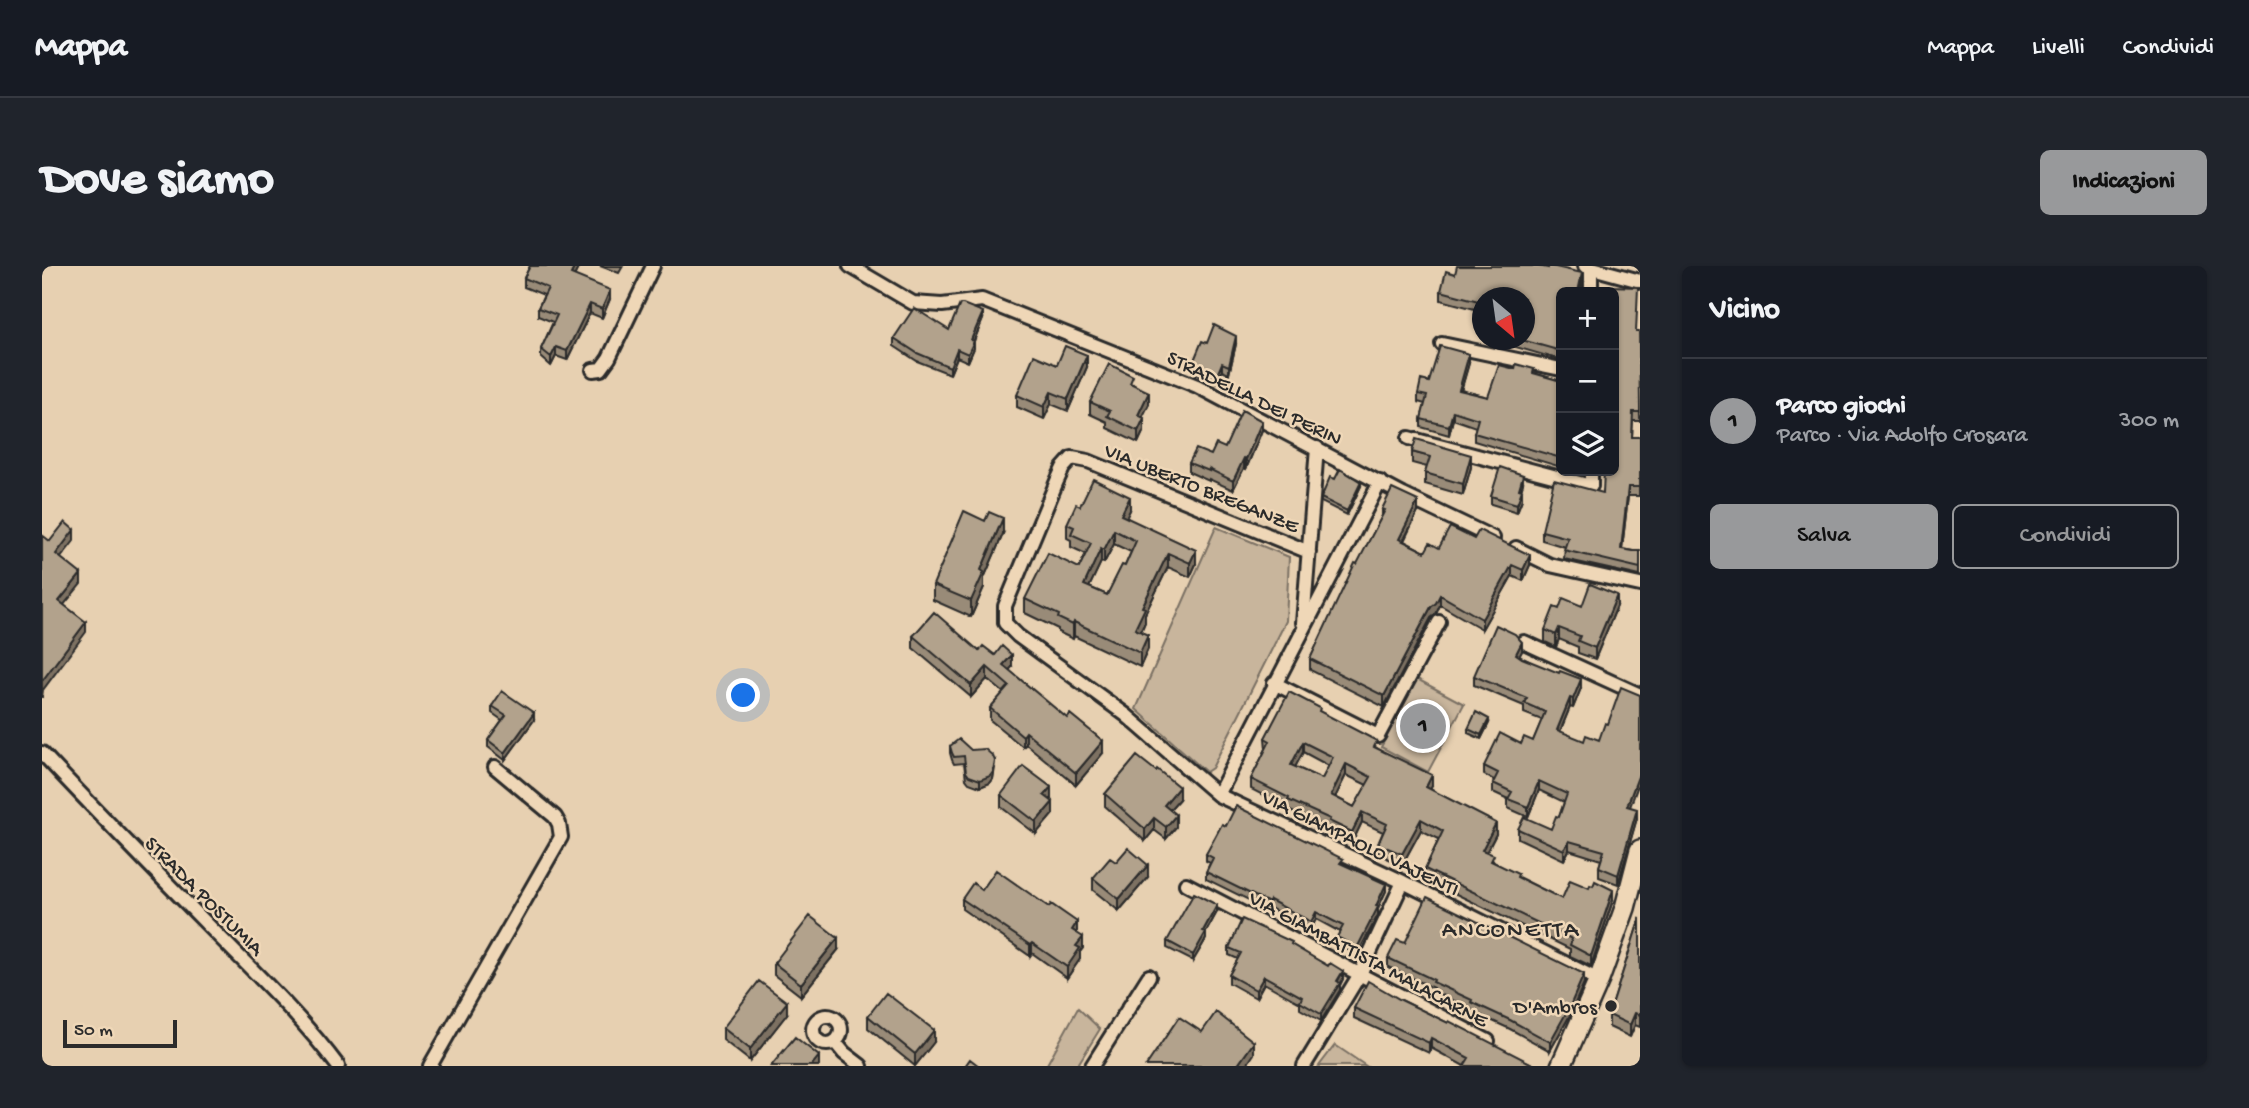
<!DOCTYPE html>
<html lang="it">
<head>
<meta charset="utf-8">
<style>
	:root { --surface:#171b24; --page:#20242c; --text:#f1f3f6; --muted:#9ea1a6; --line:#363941; --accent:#98999b }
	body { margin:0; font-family:"Gochi Hand",sans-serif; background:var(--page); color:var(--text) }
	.controls { position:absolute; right:21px; top:21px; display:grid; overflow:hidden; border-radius:10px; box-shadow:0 2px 5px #0004 }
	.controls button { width:63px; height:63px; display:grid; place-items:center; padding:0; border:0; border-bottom:2px solid var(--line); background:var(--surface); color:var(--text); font:35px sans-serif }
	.compass { position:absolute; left:1430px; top:21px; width:63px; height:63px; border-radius:50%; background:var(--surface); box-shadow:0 2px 5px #0004; rotate:151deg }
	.scale { position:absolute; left:21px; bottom:18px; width:114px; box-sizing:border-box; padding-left:7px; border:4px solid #2b2b2b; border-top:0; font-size:19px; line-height:24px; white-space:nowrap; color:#2b2b2b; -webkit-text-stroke:5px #efd7b7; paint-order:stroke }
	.you { position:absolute; left:702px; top:430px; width:24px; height:24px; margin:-18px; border:5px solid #fff; border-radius:50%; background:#1a73e8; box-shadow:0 0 0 10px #1a73e833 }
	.badge { display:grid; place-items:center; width:46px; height:46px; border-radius:50%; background:var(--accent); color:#111; font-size:23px; font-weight:700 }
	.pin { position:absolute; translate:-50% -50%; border:4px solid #fff; box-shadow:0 2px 7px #0006 }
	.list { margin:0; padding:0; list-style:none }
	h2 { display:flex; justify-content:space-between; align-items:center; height:91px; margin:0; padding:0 28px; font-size:30px }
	h2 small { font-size:23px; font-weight:400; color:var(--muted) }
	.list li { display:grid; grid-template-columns:46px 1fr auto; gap:21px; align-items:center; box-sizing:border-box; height:126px; padding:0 28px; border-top:2px solid var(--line) }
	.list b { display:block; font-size:26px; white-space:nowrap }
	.list p { margin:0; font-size:23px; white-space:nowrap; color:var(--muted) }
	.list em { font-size:23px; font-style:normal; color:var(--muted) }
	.actions { display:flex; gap:14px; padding:21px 28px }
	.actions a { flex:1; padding:16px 0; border:2px solid var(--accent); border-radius:10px; text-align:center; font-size:24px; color:var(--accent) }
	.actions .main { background:var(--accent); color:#111 }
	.icon { flex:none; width:38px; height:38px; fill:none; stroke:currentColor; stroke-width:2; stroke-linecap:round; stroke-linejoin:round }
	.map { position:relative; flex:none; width:1598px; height:800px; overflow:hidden; border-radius:10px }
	header { display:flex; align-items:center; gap:42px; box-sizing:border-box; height:98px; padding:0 35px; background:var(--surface); border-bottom:2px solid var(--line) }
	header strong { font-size:33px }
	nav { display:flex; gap:38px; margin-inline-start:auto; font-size:24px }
	.intro { display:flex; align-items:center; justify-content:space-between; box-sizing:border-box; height:168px; padding:0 42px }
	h1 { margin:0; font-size:49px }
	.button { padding:18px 32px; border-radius:10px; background:var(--accent); color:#111; font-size:24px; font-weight:700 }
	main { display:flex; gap:42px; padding:0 42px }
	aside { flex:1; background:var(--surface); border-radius:10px; box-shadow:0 2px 5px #0004 }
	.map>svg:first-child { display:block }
	.green { fill:#c8b59c; stroke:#7a7064; stroke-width:2 }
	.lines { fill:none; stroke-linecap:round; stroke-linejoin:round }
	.street-casing { stroke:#2b2b2b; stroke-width:18 }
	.primary-casing { stroke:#2b2b2b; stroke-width:24 }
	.street { stroke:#efd7b7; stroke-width:12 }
	.primary { stroke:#efd7b7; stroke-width:19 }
	.wall { fill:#998b78; stroke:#2b2b2b; stroke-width:2; fill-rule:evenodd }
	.shaded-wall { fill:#7d7162; stroke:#2b2b2b; stroke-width:2 }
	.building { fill:#b2a28c; stroke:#2b2b2b; stroke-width:2; fill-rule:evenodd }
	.poi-dot { fill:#2b2b2b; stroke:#efd7b7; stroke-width:2.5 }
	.labels { text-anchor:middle; stroke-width:5; stroke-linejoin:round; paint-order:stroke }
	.street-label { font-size:21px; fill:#2b2b2b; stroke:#efd7b7 }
	.poi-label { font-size:21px; fill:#2b2b2b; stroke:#efd7b7; text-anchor:end }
	.quarter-label { font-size:24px; letter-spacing:2px; fill:#2b2b2b; stroke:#efd7b7 }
</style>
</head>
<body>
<header>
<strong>Mappa</strong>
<nav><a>Mappa</a><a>Livelli</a><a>Condividi</a></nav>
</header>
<div class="intro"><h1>Dove siamo</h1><a class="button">Indicazioni</a></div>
<main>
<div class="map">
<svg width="1598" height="800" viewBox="0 0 1598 800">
	<rect width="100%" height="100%" fill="#e7d0b1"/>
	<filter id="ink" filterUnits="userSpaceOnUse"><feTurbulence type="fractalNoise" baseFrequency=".0143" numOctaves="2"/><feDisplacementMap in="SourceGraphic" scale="14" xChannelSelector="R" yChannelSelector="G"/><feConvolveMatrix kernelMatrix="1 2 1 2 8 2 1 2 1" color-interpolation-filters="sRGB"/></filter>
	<g filter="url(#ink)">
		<path class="green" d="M1174,261L1247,291L1244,355L1170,502L1164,506L1094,443Z
			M1375,413L1422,438L1386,506L1339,481Z
			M1036,742L1058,763L1035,800H1004Z
			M1293,779L1324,800H1277Z"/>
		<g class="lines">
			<defs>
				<path id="street" d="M808,0L871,37L900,39L940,34L1155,120L1361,229L1451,272
					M1543,0L1598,15
					M1549,26V1
					M1400,78L1519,103
					M551,104L559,103L567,92L611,0
					M1367,172L1549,220V205
					M1474,282L1508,299L1598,319
					M1267,286L1046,195L1030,192L1021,202L1015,215L963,340V357L976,370L1084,449L1176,529L1361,616L1557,714
					M1261,357L1275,182
					M1482,376L1598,429
					M1232,417L1336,470L1397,356
					M0,487C54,545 110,602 166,659C211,705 258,749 296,800
					M1176,529L1338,216
					M1144,618L1446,775
					M771 764a14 14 0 1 1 28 0a14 14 0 1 1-28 0Z
					M793,776L802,787L819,800
					M388,800L519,571L517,558L513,551L453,501
					M1050,800L1107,710
					M1262,800L1318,708L1361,616"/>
				<path id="primary" d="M1519,800L1557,714L1583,642L1598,584"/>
			</defs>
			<use href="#street" class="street-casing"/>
			<use href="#primary" class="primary-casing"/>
			<use href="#street" class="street"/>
			<use href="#primary" class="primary"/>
		</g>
		<path class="wall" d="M488,0H537L532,10L568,33L560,52L548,47L525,94L514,90L509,100L499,91V83L511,56L496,50V42L502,29L482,21V12Z
			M558,0H581L577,7Z
			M1413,8L1540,16L1519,26V94L1460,77V74H1482V32H1440V45L1399,34V25Z
			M941,53L932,75V82L926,96L915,91L908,108L875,95L852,80V72L907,64Z
			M1594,66L1598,151V155H1591L1590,171H1598V223H1597V230H1586L1580,283L1591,285H1598V310L1522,293L1523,281L1500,274V265L1561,227Z
			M1165,77L1194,78L1187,108L1180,105L1175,117L1150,107V99Z
			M1427,97L1419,124L1446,131L1492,107L1519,115V201L1432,175V167L1434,161L1411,153L1407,169L1379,161V153L1383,138L1376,136V128L1387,116Z
			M1015,99L1045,101L1026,145L1009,138L1002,153L975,141V129Z
			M1091,118L1107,138L1100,151L1102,164L1096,177L1065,162V156L1048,148V136Z
			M1220,164L1204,203L1202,202L1191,224L1167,213V215L1147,206V197L1169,189Z
			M1370,186L1429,201L1421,229L1383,218V207L1385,201L1370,197Z
			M1293,213L1319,220L1305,249L1279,236V232Z
			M1481,217L1479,224L1480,233L1475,246L1449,238V230Z
			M1038,240L1088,244L1084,251L1154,298L1148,311L1126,301L1103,348V356L1099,366L1106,383L1098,401L1032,370L1031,373L1016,366V363L983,347V333L1037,302L1044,288L1029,281V274L1025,272V258ZM1072,278L1089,286L1083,300L1065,329L1047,321L1059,296L1062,297Z
			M1340,243L1376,246L1362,275L1383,286L1432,273L1488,299L1481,315L1470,310L1440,363L1398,339L1394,348L1389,352L1342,441L1268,404V393L1340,250Z
			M961,268L942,312V321L929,351L891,334V319Z
			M1540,340H1575L1553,393L1536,387V381L1517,373L1514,381L1503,376V364L1517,343Z
			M871,370L953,389L970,401L967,404L1061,487L1034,519L984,478L981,481L948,454V442L962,427L945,413L929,431L871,382Z
			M1480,385L1477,390L1539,422L1531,442L1528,441L1518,465L1588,541L1595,552L1576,618L1557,611V601L1559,594L1527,584L1522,594L1476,572V563H1509L1517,551L1522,536L1497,524L1486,551L1466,542V533L1451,526V517L1452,514L1442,509V500L1479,478L1491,475L1500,454L1482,447V440L1432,419V410Z
			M450,440L492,454L463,494L446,481V474L460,454L450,447Z
			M1278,446L1335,482L1390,520L1388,523L1454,568L1445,586L1452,596L1476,611L1520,633L1571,634L1549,700L1528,690V683L1383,613V603L1397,573L1379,564L1360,599L1336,588V578L1341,566L1320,556L1310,577L1287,565V563L1246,544V542L1209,523V513L1224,483L1223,472ZM1261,486L1287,500L1280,513L1253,501ZM1304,509L1325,519L1312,541L1293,531Z
			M1447,457L1439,473L1426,467V463Z
			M908,480L953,502L951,513L948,517L938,521L927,517L924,513L922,497L912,498L910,494L908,487Z
			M1063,528L1137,533L1128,543L1134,561L1124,573L1112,564L1103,575L1063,540Z
			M959,529L1009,533L1008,534L1011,548L994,568L959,541Z
			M1184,560L1301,598L1344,625L1336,642V649L1315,689L1295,678V671L1298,666L1274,653L1269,663L1228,642L1227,644L1164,613V606L1168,597L1164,595V588Z
			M1074,596L1106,611L1077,645L1051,624V612Z
			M920,633L1035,667L1041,682L1038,686V693L1025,712L990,687L988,690L920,643Z
			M1175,646L1164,666V673L1151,695L1125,682V675Z
			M1598,652V761L1593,759L1588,771L1567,761V749Z
			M1363,677L1542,717L1528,749L1508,785L1468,763L1429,745V743L1391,725V722L1346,701V692Z
			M1250,679L1301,713L1298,719V724L1279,755L1258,743V737L1222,717L1214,732L1187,717V709L1196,693L1187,689V682Z
			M796,684L759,730L732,709V697Z
			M1359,734L1494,800H1422L1389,782L1387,787L1312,752V742Z
			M745,748L708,795L681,774V762Z
			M826,750L892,776L873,800L826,762Z"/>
		<path class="shaded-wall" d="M533,0H537L529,17V8Z
			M1540,7V16L1538,26H1536Z
			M568,24V33L560,52V43Z
			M548,38V47L525,94V85Z
			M941,46V53L929,81V74Z
			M1194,70V78L1187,108V100Z
			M932,75V82L926,96V88Z
			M514,81V90L509,100V91Z
			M915,83V91L908,108V101Z
			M1427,88V97L1417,132V124Z
			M1045,89V101L1026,145V133Z
			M1180,97V105L1175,117V109Z
			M1009,126V138L1002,153V141Z
			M1107,126V138L1096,160V149Z
			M1411,145V153L1407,169V160Z
			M1102,152V164L1096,177V165Z
			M1220,155V164L1204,203V193Z
			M1429,189V201L1421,229V218Z
			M1202,192V202L1191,224V215Z
			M1481,209V217L1477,231V223Z
			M1319,216V220L1305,249V245Z
			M1586,221V230L1579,292V283Z
			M1480,224V233L1475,246V238Z
			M1088,231V244L1079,263V249Z
			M1376,235V246L1357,283V273Z
			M961,252V268L942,312V321L929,351V335L939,304Z
			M32,264V275L14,298V288Z
			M1072,264V278L1062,297V284Z
			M1059,282V296L1042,332V319Z
			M1154,284V298L1148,311V297Z
			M1126,287V301L1103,348V356L1093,377V363L1100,341Z
			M1488,289V299L1481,315V304Z
			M1470,299V310L1440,363V353Z
			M39,308V318L17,345V335Z
			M1398,329V339L1394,348L1389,352L1342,441V430L1389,341Z
			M1575,329V340L1553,393V382Z
			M44,356V366L1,424L0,432V415Z
			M1032,356V370L1031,373V359Z
			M1517,362V373L1514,381V369Z
			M1106,369V383L1098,401V387Z
			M1480,376V385L1474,397V388Z
			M970,389V401L961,411V399Z
			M945,401V413L929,431V419Z
			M1539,413V422L1531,442V433Z
			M1528,432V441L1515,473V464Z
			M492,447V454L463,494V487Z
			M1447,453V457L1439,473V469Z
			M984,466V478L981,481V470Z
			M1061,475V487L1034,519V507Z
			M1261,476V486L1249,509V499Z
			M953,495L951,513L948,517L938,521V514Z
			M1304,498V509L1289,540V529Z
			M1598,505V514L1585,549V540Z
			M1390,509V520L1384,531V521Z
			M1497,515V524L1486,551V541Z
			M1009,521V533L1002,541V529Z
			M1137,521V533L1122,550V539Z
			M1011,536V548L994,568V556Z
			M1595,543V552L1576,618V609Z
			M1320,546V556L1310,577V566Z
			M1134,549V561L1124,573V561Z
			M1112,552V564L1103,575V563Z
			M1379,553V564L1360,599V588Z
			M1454,557V568L1440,594V584Z
			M1527,575V584L1522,594V584Z
			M1106,599V611L1077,645V633Z
			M1344,618V625L1336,642V649L1315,689V682Z
			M1571,624V634L1549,700V690Z
			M1175,639V646L1164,666V673L1151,695V689L1161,665Z
			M1274,646V653L1269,663V656Z
			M1035,656V667L1030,664Z
			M1041,671V682L1038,686V693L1025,712V701L1034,680Z
			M796,672V684L759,730V718Z
			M990,677V687L988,690V679Z
			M1301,705V713L1298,719V724L1279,755V748Z
			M1542,708V717L1528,749L1508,785V776Z
			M1222,710V717L1214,732V724Z
			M745,736V748L708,795V783Z
			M1593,747V759L1588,771V759Z
			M892,764V776L873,800V788Z
			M1389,772V782L1387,787V777Z
			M1212,776V788L1204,800H1195Z
			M777,790V800H769Z"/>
		<path class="building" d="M488,0H533L529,8L568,24L560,43L548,38L525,85L514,81L509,91L499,83L515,49L496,42L506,22L482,12Z
			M1415,0H1496L1506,2V0H1509L1540,7L1536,26H1519V85L1480,74H1482V32H1440V36L1399,25L1404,5L1413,8Z
			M1568,20L1596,21L1594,66H1597L1598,142V146H1591L1590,171H1598V214H1597V221H1586L1579,283L1591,285H1598V302L1522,284L1526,272L1500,265L1512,214L1561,227L1562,205H1572V26H1568Z
			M918,38H921L941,46L929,74L932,75L926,88L915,83L908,101L875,87L852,72L872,42L907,64Z
			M1172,59L1194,70L1187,100L1180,97L1175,109L1150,99L1160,75L1165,77Z
			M1023,80L1045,89L1026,133L1009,126L1002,141L975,129L992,89L1015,99Z
			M1398,80L1427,88L1417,124L1446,131L1457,99L1473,103L1474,98L1492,103L1491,107L1519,115V192L1432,167L1436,153L1411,145L1407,160L1379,153L1385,130L1376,128L1379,114L1387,116Z
			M1067,98L1091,110L1088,117L1107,126L1096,149L1102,152L1096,165L1065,150L1068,145L1048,136Z
			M1200,144L1220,155L1204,193L1202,192L1191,215L1167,203V205L1147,197L1154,183L1169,189L1174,178L1183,182Z
			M1374,173L1429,189L1421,218L1383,207L1388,191L1370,186Z
			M1458,201L1481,209L1477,223L1480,224L1475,238L1449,230Z
			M1298,203L1319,216L1305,245L1279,232L1288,211L1293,213Z
			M1051,213L1088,231L1079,249L1154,284L1148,297L1126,287L1100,341L1103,342L1093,363L1106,369L1098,387L1032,356L1031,359L1016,352L1017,349L983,333L1006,287L1037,302L1049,277L1029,268L1032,261L1025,258L1034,238L1038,240ZM1072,264L1094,275L1083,300L1080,299L1065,329L1042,319L1059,282L1062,284Z
			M1350,223L1376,235L1357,273L1383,286L1388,277L1397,282L1408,261L1432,273L1437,264L1488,289L1481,304L1470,299L1440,353L1398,329L1394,337L1389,341L1342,430L1268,393L1313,297L1315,298L1343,244L1340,243Z
			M922,245L943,255L947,246L961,252L939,304L942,306L929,335L891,319Z
			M23,256L32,264L14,288L39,308L17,335L44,356L0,415V269L8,275Z
			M1548,318L1575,329L1553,382L1536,375L1538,370L1517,362L1514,369L1503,364L1512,341L1517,343L1521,332L1540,340Z
			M892,346L937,385L941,380L953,389L960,380L970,389L961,399L1025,452L1028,448L1061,475L1034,507L984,466L981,470L948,442L967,420L945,401L929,419L871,370Z
			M1454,359L1473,368L1480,376L1474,388L1480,392L1517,407L1518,405L1539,413L1531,433L1528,432L1515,464L1542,475L1544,469L1557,474L1563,457L1566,458L1579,421L1598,429V505L1585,540L1595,543L1576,609L1557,601L1562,585L1527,575L1522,584L1476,563L1482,551L1509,563L1514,550L1517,551L1525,528L1497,515L1486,541L1466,533L1470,526L1451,517L1456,507L1442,500L1458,467L1479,478L1482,471L1491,475L1503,446L1482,437L1485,432L1432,410Z
			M460,425L492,447L463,487L446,474L464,449L450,440Z
			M1247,426L1278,442L1277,445L1335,475L1332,481L1390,509L1384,521L1454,557L1440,584L1452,589L1449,595L1476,608L1475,611L1520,633L1528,614L1547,622L1548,619L1551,620L1553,615L1571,624L1549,690L1528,679L1530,673L1383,603L1401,565L1379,553L1360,588L1336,578L1345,558L1320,546L1310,566L1287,555L1288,553L1246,534L1247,532L1209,513L1228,475L1223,472ZM1261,476L1291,491L1280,513L1249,499ZM1304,498L1329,511L1312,541L1289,529Z
			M1434,446L1447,453L1439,469L1426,463Z
			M917,473L929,484L943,483L951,490L953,495L951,506L948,510L938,514L927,510L924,506L922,490L912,491L910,487L908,480Z
			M1095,490L1114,505L1115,503L1137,521L1122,539L1134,549L1124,561L1112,552L1103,563L1063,528Z
			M981,500L1009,521L1002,529L1011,536L994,556L959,529Z
			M1194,540L1301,593L1298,597L1344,618L1334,640L1336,641L1315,682L1295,671L1301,660L1274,646L1269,656L1228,634L1227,637L1164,606L1171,592L1164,588L1180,558L1184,560Z
			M1086,582L1106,599L1077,633L1051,612L1068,592L1074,596Z
			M954,604L1007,641L1009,638L1035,656L1030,664L1041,671L1034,680L1038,682L1025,701L990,677L988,679L920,633L931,617L940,624Z
			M1152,627L1175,639L1161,665L1164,666L1151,689L1125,675Z
			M1385,631L1542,708L1528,740L1508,776L1468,754L1429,736L1430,734L1391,716L1392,714L1346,692L1355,674L1363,677Z
			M768,650L796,672L759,718L732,697Z
			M1598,652V749L1593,747L1588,759L1567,749Z
			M1200,653L1250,676L1249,678L1286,700L1288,697L1301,705L1295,715L1298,717L1279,748L1258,736L1260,731L1222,710L1214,724L1187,709L1199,687L1187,682Z
			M717,715L745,736L708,783L681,762Z
			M1326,715L1359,734L1406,757L1407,755L1494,800H1422L1427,792L1389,772L1387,777L1312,742Z
			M844,727L892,764L873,788L826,750Z
			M1174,746L1212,776L1195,800H1104L1137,751L1160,766Z
			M753,771L777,790L769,800H729Z
			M928,793L937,800H923Z"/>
	</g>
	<circle class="poi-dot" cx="1569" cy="740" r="7"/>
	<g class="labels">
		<g class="street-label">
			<text transform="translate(1213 131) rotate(26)" y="7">STRADELLA DEI PERIN</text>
			<text transform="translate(1160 221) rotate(22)" y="7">VIA UBERTO BREGANZE</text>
			<text transform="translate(1319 576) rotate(26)" y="7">VIA GIAMPAOLO VAJENTI</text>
			<text transform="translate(163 629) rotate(45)" y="7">STRADA POSTUMIA</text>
			<text transform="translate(1327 692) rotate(28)" y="7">VIA GIAMBATTISTA MALACARNE</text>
		</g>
		<g class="poi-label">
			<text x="1555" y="747">D'Ambros</text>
		</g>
		<g class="quarter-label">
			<text x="1469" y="670">ANCONETTA</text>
		</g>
	</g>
</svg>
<div class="controls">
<button>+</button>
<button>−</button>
<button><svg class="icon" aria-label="layers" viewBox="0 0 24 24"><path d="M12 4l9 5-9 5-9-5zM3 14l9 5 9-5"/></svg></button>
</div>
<svg class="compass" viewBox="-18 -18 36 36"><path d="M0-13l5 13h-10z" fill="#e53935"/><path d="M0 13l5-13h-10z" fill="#9ea1a6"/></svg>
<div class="scale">50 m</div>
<div class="you"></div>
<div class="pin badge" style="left:1381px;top:460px">1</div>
</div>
<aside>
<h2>Vicino<small></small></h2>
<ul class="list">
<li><span class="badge">1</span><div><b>Parco giochi</b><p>Parco · Via Adolfo Crosara</p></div><em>300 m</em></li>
</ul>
<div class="actions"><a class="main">Salva</a><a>Condividi</a></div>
</aside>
</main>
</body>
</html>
